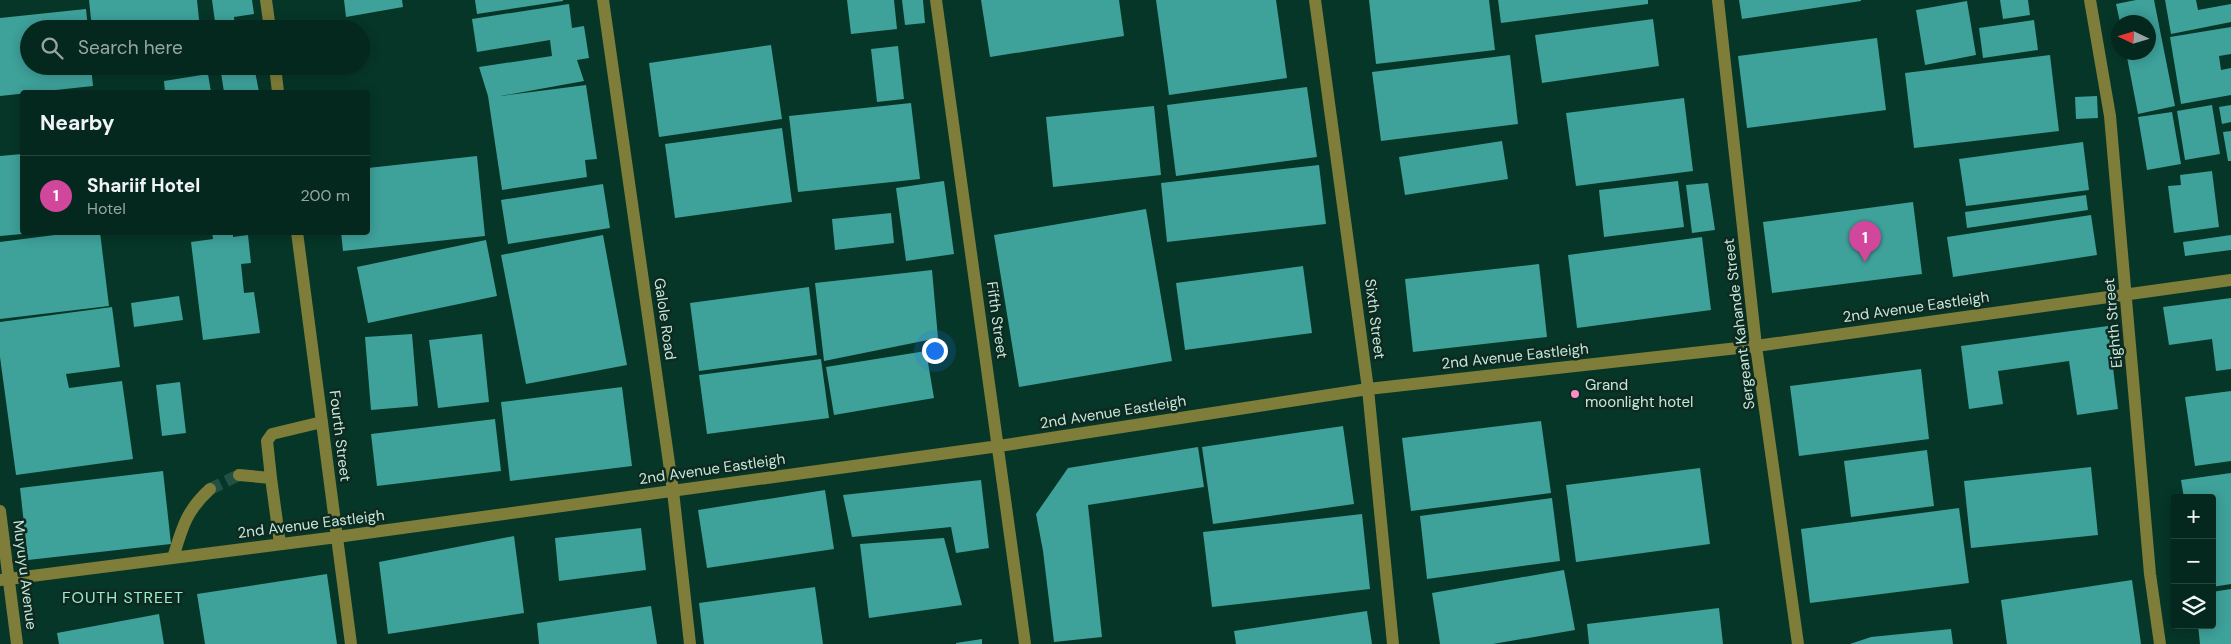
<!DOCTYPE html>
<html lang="en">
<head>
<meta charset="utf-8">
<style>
	:root { --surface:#04281e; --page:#0d3027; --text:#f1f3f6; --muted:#97a6a4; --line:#25443c; --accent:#0b8043 }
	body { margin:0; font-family:"DM Sans",sans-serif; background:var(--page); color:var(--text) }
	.controls { position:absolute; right:15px; bottom:15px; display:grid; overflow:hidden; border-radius:5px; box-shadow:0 2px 12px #0003 }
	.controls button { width:45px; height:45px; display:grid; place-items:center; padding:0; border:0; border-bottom:1px solid var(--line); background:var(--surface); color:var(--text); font:25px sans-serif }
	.compass { position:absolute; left:2111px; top:15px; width:45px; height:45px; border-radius:50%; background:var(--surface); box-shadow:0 2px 12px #0003; rotate:274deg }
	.you { position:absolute; left:934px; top:350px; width:18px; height:18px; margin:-12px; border:4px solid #fff; border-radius:50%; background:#1a73e8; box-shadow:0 0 0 8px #1a73e833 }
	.badge { display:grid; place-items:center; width:32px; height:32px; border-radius:50%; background:var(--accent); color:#fff; font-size:16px; font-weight:700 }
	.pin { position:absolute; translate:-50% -41px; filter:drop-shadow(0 1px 2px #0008) }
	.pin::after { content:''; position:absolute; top:26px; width:18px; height:15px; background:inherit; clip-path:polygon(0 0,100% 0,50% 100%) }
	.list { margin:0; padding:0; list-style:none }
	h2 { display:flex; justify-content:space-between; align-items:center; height:65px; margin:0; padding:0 20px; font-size:21px }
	h2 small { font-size:16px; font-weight:400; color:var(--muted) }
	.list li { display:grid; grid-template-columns:32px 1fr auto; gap:15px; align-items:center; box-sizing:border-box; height:80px; padding:0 20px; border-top:1px solid var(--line) }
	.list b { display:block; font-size:19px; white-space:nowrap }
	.list p { margin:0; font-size:16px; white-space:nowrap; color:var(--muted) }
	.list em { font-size:16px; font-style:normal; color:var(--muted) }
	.icon { flex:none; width:28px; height:28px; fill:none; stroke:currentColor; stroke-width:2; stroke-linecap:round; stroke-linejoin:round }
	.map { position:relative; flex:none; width:2231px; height:644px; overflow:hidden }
	.search { position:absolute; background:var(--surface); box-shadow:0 2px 12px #0003; left:20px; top:20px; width:350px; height:55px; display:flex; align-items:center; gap:12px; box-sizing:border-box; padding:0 18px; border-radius:28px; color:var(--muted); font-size:19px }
	.panel { position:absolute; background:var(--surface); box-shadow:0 2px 12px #0003; left:20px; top:90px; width:350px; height:145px; border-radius:5px }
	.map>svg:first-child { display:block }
	.building { fill:#3ea19a }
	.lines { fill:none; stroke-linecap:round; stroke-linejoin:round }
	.minor-tunnel { stroke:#225143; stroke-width:12; stroke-dasharray:12 6; stroke-linecap:butt }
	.minor { stroke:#7e7d39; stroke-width:12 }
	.poi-dot { fill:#fa8fc7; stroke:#0f2920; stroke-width:2 }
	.labels { text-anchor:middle; stroke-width:5; stroke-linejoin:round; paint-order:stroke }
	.street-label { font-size:15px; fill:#c2e9d9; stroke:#0f2920 }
	.poi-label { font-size:15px; fill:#c2e9d9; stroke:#0f2920; text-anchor:start }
	.neighbourhood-label { font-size:16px; letter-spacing:1px; fill:#9beece; stroke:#0f2920 }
</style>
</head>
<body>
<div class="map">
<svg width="2231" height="644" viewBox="0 0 2231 644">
	<rect width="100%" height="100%" fill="#063628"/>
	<path class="building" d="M89,0H197L200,29H92Z
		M212,0H252L254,14L234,17L235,29H216Z
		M344,0H402L403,7L346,17Z
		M475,0H563V1L477,14Z
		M847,0H894L897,29L851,34Z
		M902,0H923L925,23L905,25Z
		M981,0H1119L1124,36L990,57Z
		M1156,0H1276L1287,78L1169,95Z
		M1369,0H1489L1495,50L1376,64Z
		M1498,0H1648V4L1501,23Z
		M1739,0H1861V1L1742,19Z
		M2000,0H2028L2030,15L2003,19Z
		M2136,0H2154L2175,106L2138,114L2126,52H2148V22H2120L2116,4Z
		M2165,0H2196L2198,10L2231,4V22L2171,34Z
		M1967,1L1976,55L1925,65L1916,10Z
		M569,4L572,28L584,26L589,58L577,60L584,81L501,96L586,85L597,159L585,160L587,177L502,190L488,96L479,67L552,56L550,40L477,52L472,19Z
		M86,9L88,29H29V66H91L93,86L0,96V18Z
		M1653,19L1659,66L1542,83L1535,35Z
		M2034,20L2038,50L1983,58L1979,28Z
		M2231,27V54L2219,56L2221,70L2231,68V95L2181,104L2170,37Z
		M1877,38L1886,110L1747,128L1738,56Z
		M771,45L782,119L659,137L649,63Z
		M898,46L904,99L877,102L871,49Z
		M1510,55L1518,124L1381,141L1372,72Z
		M2050,55L2059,131L1914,148L1905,73Z
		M96,66H143V68L96,73Z
		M220,66H254L259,92H224Z
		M208,74L211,92H165L164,81Z
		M1307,87L1317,157L1176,176L1167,105Z
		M2097,96L2098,118L2076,119L2075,97Z
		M1684,98L1693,171L1576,186L1566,113Z
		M911,103L920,179L798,192L789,116Z
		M2212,105L2220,154L2185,160L2177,111Z
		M2231,105V122L2222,124L2219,107Z
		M1154,106L1161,175L1053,187L1046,117Z
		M2172,112L2181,164L2147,170L2138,117Z
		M782,128L792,202L675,218L665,144Z
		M2231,131V161H2228L2223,132Z
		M1502,141L1508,179L1405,195L1399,157Z
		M2083,142L2089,190L1966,206L1959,159Z
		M22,154V234L0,236V156Z
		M477,156L485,236L343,251L341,232H368V168Z
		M1319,165L1326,224L1167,242L1161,183Z
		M2212,171L2219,227L2174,233L2168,186L2181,185L2180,175Z
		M944,181L954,254L906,261L896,188Z
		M1678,181L1684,227L1604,237L1599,190Z
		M1708,183L1715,230L1692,233L1686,185Z
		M603,184L610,228L508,244L501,200Z
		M2086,195L2088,210L1967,228L1965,212Z
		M1913,202L1922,274L1772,293L1763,222Z
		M1146,209L1172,361L1019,387L994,235Z
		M891,213L894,243L835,250L832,219Z
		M2091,215L2097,255L1953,277L1947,237Z
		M78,232H100L109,306L0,319V242Z
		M212,232H233V237L248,235L251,263L241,264L244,293L254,292L260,333L203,340L191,242L213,239Z
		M603,235L627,365L526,384L501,255Z
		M2231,235V250L2185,256L2183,242Z
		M1702,237L1711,310L1577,328L1568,255Z
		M486,240L497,296L368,323L357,267Z
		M1539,264L1547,337L1413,352L1405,279Z
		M1303,266L1312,333L1185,350L1176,283Z
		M932,270L938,338L824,361L815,283Z
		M809,287L817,355L699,371L690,303Z
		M179,296L183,320L134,327L131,303Z
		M2231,298V369L2216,371L2212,339L2169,345L2163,307Z
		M112,307L120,367L66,374L69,388L122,381L133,459L16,475L0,357V322Z
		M2108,326L2118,409L2077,415L2069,361L1998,371L2003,404L1969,409L1961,346Z
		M412,334L418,406L371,410L365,337Z
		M482,334L489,402L438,408L429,340Z
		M926,351L934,398L834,415L826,367Z
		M821,359L829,418L707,434L699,375Z
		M1921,369L1929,439L1799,456L1790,386Z
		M180,382L186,433L162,436L156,385Z
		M622,387L632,466L510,481L501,402Z
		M2231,391V461L2195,466L2185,397Z
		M495,419L501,471L377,486L371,434Z
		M1541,421L1551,493L1411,511L1402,438Z
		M1343,426L1354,504L1213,524L1202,447Z
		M1198,447L1204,487L1088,505L1102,637L1054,642L1043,551L1036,514L1068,468Z
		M1927,450L1934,506L1851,517L1844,461Z
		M2091,467L2098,535L1971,548L1964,481Z
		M1700,468L1710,544L1576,562L1566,485Z
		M163,471L171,544L28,560L20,488Z
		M2231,473V584L2212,587V498H2184L2181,480Z
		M981,480L989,548L956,553L951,527L852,537L843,495Z
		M825,490L834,549L707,568L698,510Z
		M1552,498L1560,561L1427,579L1420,516Z
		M1959,508L1969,583L1810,603L1801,529Z
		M1362,514L1370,589L1212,607L1203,532Z
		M641,528L646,570L559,581L555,538Z
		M514,536L524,613L388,634L379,562Z
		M944,538L962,605L869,618L860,544Z
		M1564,570L1575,630L1493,644H1440L1432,593Z
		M327,574L337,644H205L197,594Z
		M2132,580L2141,644H2007L2001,600Z
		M815,587L823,644H704L699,603Z
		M2231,589V644H2200L2198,625H2212V592Z
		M651,606L657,644H539L537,623Z
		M1719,608L1723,644H1589L1587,624Z
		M1367,611L1372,644H1236L1234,631Z
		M159,614L164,644H59L57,633Z
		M1951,629L1953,644H1850L1871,637Z
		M982,639V644H956V643Z"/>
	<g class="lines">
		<path class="minor-tunnel" d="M210,489L239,475"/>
		<path class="minor" d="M266,0L270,29
			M603,0L673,491L690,644
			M936,0L1025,644
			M1315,0L1368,389L1393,644
			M1718,0L1756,346L1798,644
			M2090,0L2110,116L2150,574L2160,644
			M275,66L278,92
			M297,232L351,644
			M239,475L271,478L280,544
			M271,478L267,441L272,434L322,422
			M0,511L17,644
			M173,558C182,528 186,511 210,489
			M0,580L337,537L999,446L1368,389L1756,346L2231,280"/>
	</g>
	<circle class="poi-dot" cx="1575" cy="394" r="5"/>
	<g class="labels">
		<g class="street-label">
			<text transform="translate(1916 307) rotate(-8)" y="5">2nd Avenue Eastleigh</text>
			<text transform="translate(665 319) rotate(82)" y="5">Galole Road</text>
			<text transform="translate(1375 319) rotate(83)" y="5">Sixth Street</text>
			<text transform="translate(997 320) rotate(82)" y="5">Fifth Street</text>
			<text transform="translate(2113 323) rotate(-95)" y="5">Eighth Street</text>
			<text transform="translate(1739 324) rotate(-97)" y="5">Sergeant Kahande Street</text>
			<text transform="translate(1515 356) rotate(-6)" y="5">2nd Avenue Eastleigh</text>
			<text transform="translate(1113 412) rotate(-9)" y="5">2nd Avenue Eastleigh</text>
			<text transform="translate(340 436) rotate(83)" y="5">Fourth Street</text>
			<text transform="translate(712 469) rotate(-8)" y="5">2nd Avenue Eastleigh</text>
			<text transform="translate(311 524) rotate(-7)" y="5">2nd Avenue Eastleigh</text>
			<text transform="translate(25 575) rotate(83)" y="5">Muyuyu Avenue</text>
		</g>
		<g class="poi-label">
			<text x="1585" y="390">Grand<tspan x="1585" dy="17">moonlight hotel</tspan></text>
		</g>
		<g class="neighbourhood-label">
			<text x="123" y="603">FOUTH STREET</text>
		</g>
	</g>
</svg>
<div class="controls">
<button>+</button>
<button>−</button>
<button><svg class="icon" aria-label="layers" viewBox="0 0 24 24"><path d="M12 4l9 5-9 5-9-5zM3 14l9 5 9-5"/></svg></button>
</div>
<svg class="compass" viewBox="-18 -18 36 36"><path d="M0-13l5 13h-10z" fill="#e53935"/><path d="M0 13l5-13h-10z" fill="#97a6a4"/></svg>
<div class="you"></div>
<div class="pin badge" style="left:1865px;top:262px;background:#d1479c">1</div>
<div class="search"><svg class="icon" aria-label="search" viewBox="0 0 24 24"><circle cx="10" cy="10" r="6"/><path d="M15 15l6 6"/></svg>Search here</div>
<section class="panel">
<h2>Nearby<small></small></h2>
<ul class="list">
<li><span class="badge" style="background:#d1479c">1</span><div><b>Shariif Hotel</b><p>Hotel</p></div><em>200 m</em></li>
</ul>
</section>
</div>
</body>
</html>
